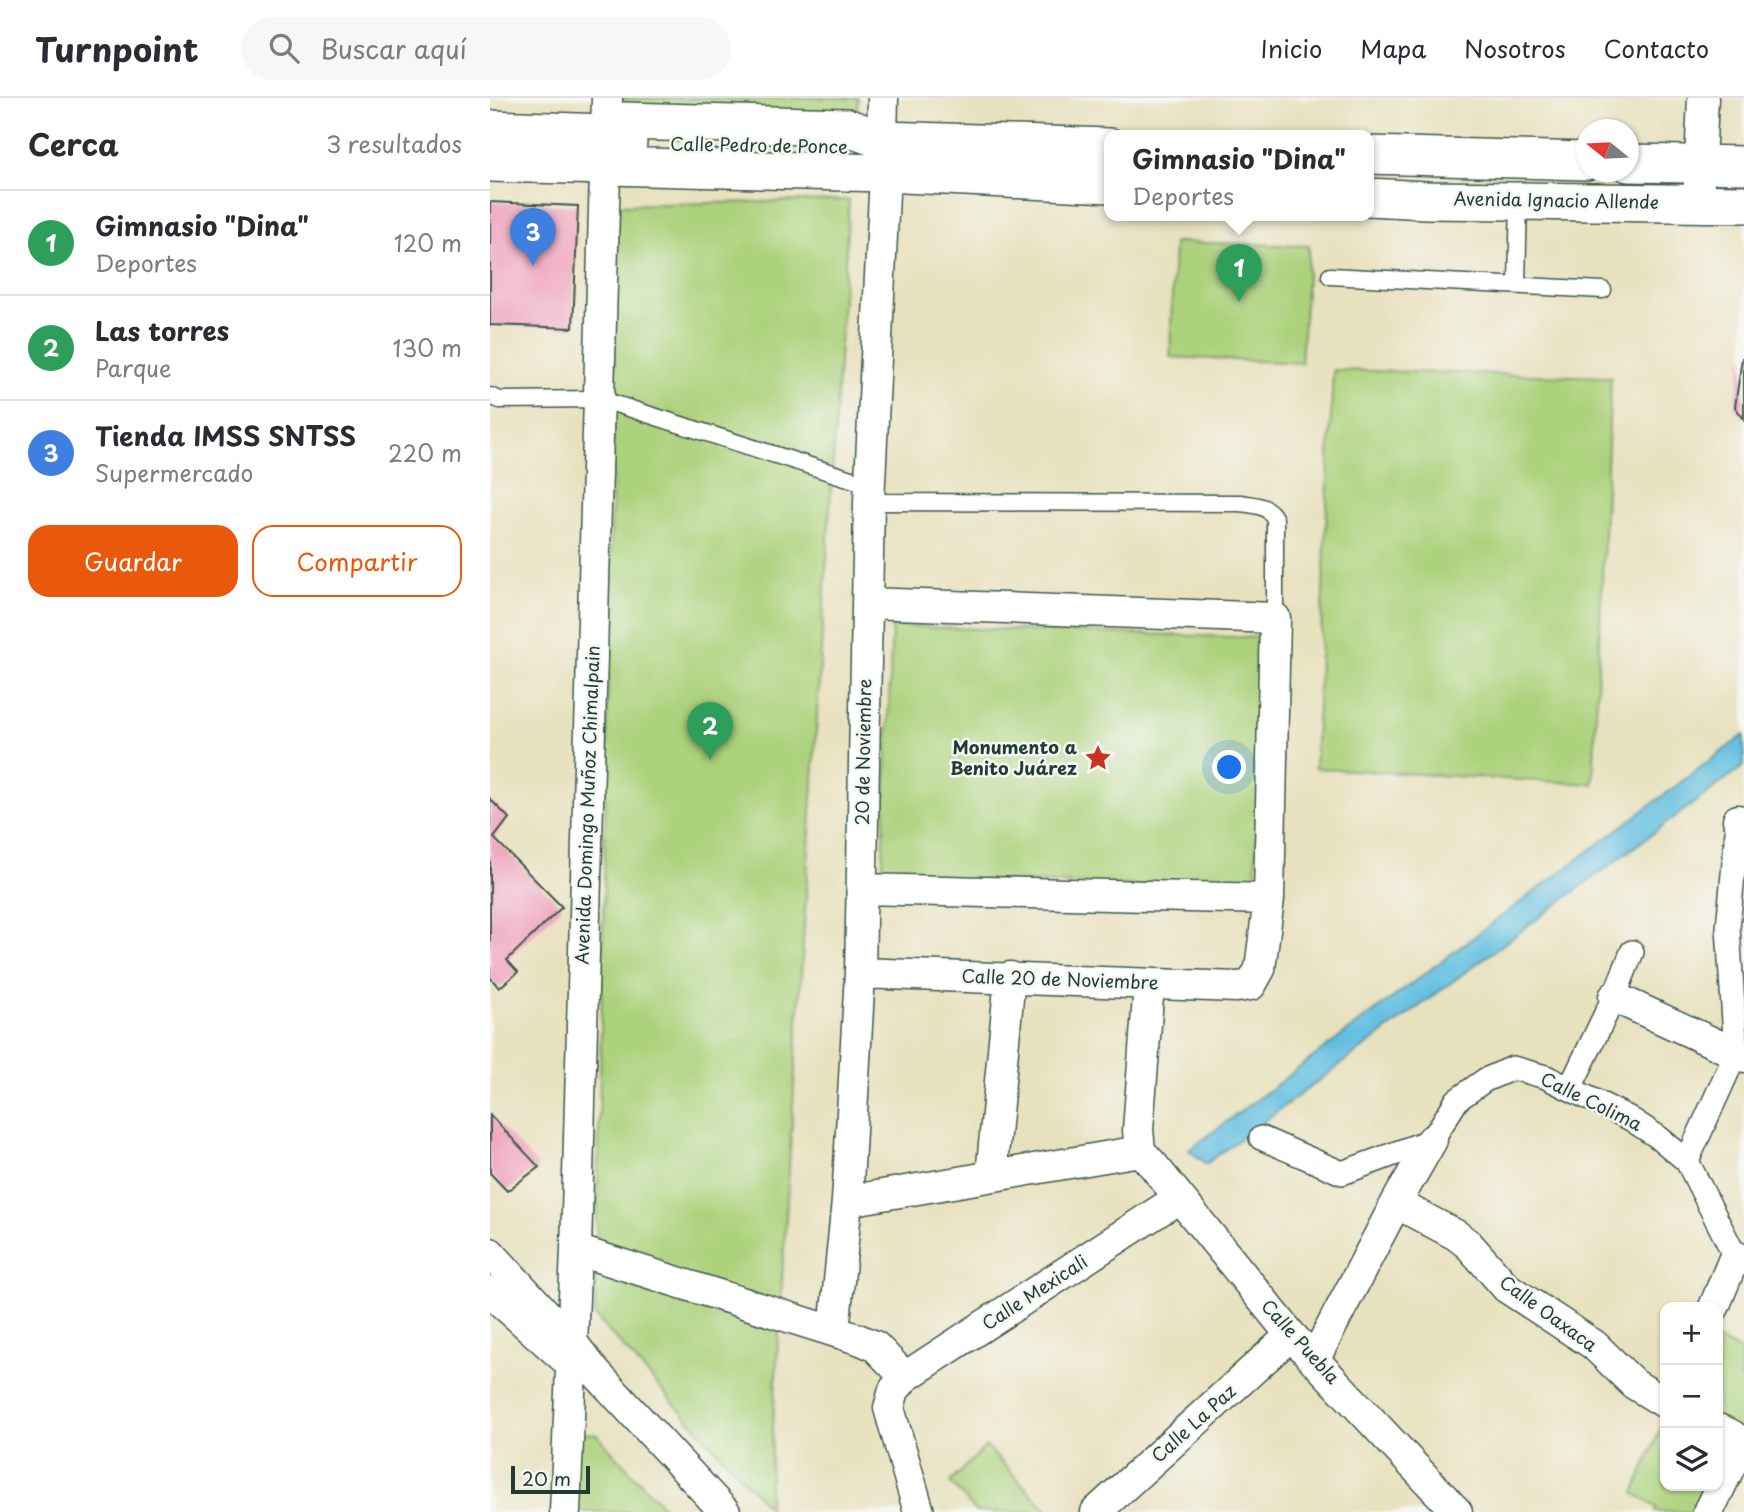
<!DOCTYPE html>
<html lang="es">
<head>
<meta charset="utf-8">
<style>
	:root { --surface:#fff; --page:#f7f7f7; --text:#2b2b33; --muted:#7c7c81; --line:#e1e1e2; --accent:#ea580c }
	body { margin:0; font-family:"Playpen Sans",sans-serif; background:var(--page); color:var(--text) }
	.controls { position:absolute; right:21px; bottom:21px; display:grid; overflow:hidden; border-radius:14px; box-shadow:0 2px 5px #0004 }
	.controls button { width:63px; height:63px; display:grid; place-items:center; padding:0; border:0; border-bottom:2px solid var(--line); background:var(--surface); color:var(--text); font:35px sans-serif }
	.compass { position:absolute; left:1086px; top:21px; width:63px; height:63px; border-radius:50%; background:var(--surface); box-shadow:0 2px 5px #0004; rotate:288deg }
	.scale { position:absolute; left:21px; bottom:18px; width:79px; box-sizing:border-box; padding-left:7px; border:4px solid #1f3d34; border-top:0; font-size:19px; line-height:24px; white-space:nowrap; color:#1f3d34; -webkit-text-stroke:5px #f6f6f2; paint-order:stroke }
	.you { position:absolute; left:740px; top:670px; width:24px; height:24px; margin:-18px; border:5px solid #fff; border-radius:50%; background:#1a73e8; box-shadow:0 0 0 10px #1a73e833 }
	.badge { display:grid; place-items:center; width:46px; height:46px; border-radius:50%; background:var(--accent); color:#fff; font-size:23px; font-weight:700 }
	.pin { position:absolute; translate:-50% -58px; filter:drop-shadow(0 2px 4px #0008) }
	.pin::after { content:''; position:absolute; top:37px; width:24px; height:21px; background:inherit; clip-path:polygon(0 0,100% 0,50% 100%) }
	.popup { position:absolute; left:614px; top:32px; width:270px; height:91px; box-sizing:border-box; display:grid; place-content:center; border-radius:14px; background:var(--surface); filter:drop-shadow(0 2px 5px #0005); font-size:23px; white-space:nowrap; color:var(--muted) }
	.popup b { font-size:26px; color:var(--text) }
	.popup::after { content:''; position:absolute; left:50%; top:100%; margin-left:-14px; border:14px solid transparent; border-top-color:var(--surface) }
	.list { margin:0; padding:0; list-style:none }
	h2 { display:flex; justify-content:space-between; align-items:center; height:91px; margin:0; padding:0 28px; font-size:30px }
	h2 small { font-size:23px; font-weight:400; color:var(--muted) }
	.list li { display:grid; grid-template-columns:46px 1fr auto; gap:21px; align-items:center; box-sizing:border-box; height:105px; padding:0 28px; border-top:2px solid var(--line) }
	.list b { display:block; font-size:26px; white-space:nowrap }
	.list p { margin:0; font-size:23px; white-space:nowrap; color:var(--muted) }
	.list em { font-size:23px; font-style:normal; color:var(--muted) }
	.actions { display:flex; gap:14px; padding:21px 28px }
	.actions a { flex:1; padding:16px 0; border:2px solid var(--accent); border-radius:21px; text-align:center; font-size:24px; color:var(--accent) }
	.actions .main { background:var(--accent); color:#fff }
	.icon { flex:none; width:38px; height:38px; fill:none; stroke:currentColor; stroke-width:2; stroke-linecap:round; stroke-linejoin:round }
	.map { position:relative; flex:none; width:1254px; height:1414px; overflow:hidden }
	header { display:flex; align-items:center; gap:42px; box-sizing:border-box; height:98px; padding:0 35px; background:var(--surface); border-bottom:2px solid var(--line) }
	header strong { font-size:33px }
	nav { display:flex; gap:38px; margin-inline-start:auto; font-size:24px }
	.search { width:490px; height:63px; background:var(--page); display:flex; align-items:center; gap:18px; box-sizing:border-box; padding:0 24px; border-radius:38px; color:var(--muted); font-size:26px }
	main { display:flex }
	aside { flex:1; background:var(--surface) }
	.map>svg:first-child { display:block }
	.green { fill:#acd27c; stroke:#668858; stroke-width:2 }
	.water { fill:#62bfe0; stroke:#407e8a; stroke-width:2 }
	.building { fill:#ef9dba }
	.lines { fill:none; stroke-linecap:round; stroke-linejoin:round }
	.service-casing { stroke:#3d5649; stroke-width:19 }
	.pedestrian-casing { stroke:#3d5649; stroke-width:26 }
	.minor-casing { stroke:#3d5649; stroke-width:33 }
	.tertiary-casing { stroke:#3d5649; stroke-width:40 }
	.service { stroke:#fff; stroke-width:16 }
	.pedestrian { stroke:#fff; stroke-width:23 }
	.minor { stroke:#fff; stroke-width:30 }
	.tertiary { stroke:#fff; stroke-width:37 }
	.labels { text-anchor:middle; stroke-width:5; stroke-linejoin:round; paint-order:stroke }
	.street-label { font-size:18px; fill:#1f3d34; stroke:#f6f6f2 }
	.poi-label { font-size:18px; font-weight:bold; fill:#1f3d34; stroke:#f6f6f2; text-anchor:end }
</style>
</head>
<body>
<header>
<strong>Turnpoint</strong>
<div class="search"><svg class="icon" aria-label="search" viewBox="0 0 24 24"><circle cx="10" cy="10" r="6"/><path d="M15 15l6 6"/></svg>Buscar aquí</div>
<nav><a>Inicio</a><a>Mapa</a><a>Nosotros</a><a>Contacto</a></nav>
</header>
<main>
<aside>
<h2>Cerca<small>3 resultados</small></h2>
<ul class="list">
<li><span class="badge" style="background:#2e9e5b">1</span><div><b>Gimnasio &quot;Dina&quot;</b><p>Deportes</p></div><em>120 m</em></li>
<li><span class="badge" style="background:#2e9e5b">2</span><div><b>Las torres</b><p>Parque</p></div><em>130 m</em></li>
<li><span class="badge" style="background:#3f7fe0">3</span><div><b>Tienda IMSS SNTSS</b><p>Supermercado</p></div><em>220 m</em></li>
</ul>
<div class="actions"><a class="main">Guardar</a><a>Compartir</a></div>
</aside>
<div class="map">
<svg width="1254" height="1414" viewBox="0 0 1254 1414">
	<rect width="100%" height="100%" fill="#f6f6f2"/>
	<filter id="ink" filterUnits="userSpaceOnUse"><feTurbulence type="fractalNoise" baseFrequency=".0143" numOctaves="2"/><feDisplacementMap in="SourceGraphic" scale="14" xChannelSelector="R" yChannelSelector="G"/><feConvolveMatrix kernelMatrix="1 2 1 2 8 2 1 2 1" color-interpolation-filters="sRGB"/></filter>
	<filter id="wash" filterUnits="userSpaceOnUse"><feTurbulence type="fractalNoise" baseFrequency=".00686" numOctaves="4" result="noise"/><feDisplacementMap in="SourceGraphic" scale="28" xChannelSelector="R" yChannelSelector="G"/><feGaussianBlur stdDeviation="1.57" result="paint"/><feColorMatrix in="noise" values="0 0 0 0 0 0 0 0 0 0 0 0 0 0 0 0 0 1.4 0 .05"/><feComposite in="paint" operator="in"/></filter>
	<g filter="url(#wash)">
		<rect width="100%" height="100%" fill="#e8e1bd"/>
		<path class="green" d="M122,0H368L367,26L121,16Z
			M359,102L278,1409L105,1218L128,107Z
			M684,144L819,148L811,265L680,259Z
			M843,272L1121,279L1103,686L825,670Z
			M402,528L774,540L765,791L392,780Z
			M1228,1242L1253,1254L1249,1279L1254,1282V1364L1226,1414H1165L1167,1410L1144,1395L1175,1320V1388H1228Z
			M82,1334L106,1336L178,1414H80Z
			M496,1348L559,1414H486L460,1384Z"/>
		<path class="water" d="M1254,637V668L716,1066L699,1052Z"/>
		<g id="blocks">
			<path class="building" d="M0,104L88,108L83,230L0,227Z
				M1252,260H1254V321L1245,309Z
				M0,701L19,720L4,740L72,809L17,862L28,874L9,890L0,879Z
				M0,1017L49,1069L17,1093L0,1075Z"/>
		</g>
	</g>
	<g filter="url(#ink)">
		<use href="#blocks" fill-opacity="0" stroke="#3d5649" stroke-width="2"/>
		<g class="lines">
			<defs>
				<path id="service" d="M840,178L1113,192
					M1027,186L1029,102
					M0,298L10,302L110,301L380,387
					M379,404L750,405C765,407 778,407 785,421V520"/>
				<path id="pedestrian" d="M1080,990L1124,899L1142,854
					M771,1040L852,1075L942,1042L967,1002L995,982L1023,970L1056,979L1139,1020L1168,1039L1197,1063L1245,1158
					M1197,1063L1246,955L1238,830L1248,722"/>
				<path id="minor" d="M1209,87L1213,0
					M1248,722L1254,724
					M372,791L779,801L785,520L378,505
					M370,875L747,889L761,887L770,871L779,801
					M659,886L648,1032L650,1053L663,1067L801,1237L967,1414
					M1124,899L1254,959
					M501,1078L520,879
					M357,1103L650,1053
					M906,1105L966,1137L979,1147L1017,1190L1104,1247L1144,1286L1175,1305
					M86,1152L368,1241L385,1248L415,1279
					M0,1155L81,1243L106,1275L235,1414
					M0,1194L74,1260
					M1224,1209L1245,1158L1254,1162
					M344,1233L357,1103L370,875L379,404L395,75L392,42L393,0
					M824,1262L906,1105L942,1042
					M75,1414L86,1152L117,0
					M429,1414L399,1310L404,1292L415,1279L689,1100
					M606,1414L801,1237
					M1218,1414L1249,1350C1250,1338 1237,1335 1228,1331"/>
				<path id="tertiary" d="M0,31L116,35L133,45H138
					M116,35L134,23L356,29L392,42L620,49
					M878,57L1096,63
					M0,65L395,75L620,86
					M1138,65L1254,67
					M878,99L937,102L1254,106"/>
			</defs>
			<use href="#service" class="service-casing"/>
			<use href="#pedestrian" class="pedestrian-casing"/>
			<use href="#minor" class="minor-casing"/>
			<use href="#tertiary" class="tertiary-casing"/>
			<use href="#service" class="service"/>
			<use href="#pedestrian" class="pedestrian"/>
			<use href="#minor" class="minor"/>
			<use href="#tertiary" class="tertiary"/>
		</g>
	</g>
	<defs>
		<symbol id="sight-bare" viewBox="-9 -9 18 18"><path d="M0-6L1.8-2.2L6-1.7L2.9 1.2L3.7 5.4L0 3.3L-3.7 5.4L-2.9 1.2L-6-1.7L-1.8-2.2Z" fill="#c8321e" stroke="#f6f6f2" stroke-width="2.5" paint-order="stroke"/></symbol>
	</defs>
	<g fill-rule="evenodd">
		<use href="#sight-bare" x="589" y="641" width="38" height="38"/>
	</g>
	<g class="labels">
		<g class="street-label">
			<text transform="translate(269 48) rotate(1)" y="6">Calle Pedro de Ponce</text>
			<text transform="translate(1066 103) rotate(1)" y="6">Avenida Ignacio Allende</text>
			<text transform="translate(374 654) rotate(-89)" y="6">20 de Noviembre</text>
			<text transform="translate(98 707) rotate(-88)" y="6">Avenida Domingo Muñoz Chimalpain</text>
			<text transform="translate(570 882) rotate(2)" y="6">Calle 20 de Noviembre</text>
			<text transform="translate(1101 1004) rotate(26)" y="6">Calle Colima</text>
			<text transform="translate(545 1195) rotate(-33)" y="6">Calle Mexicali</text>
			<text transform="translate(1058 1216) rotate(36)" y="6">Calle Oaxaca</text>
			<text transform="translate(810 1244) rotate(48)" y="6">Calle Puebla</text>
			<text transform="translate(704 1326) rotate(-42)" y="6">Calle La Paz</text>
		</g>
		<g class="poi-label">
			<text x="587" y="656">Monumento a<tspan x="587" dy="21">Benito Juárez</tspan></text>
		</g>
	</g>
</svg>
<div class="controls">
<button>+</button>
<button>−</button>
<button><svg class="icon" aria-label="layers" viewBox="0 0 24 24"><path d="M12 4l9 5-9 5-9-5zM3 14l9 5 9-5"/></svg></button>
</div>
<svg class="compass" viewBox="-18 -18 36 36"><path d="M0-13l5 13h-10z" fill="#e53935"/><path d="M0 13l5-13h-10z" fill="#7c7c81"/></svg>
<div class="scale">20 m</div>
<div class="you"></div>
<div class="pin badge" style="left:749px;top:204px;background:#2e9e5b">1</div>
<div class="popup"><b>Gimnasio &quot;Dina&quot;</b>Deportes</div>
<div class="pin badge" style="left:220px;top:662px;background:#2e9e5b">2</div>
<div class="pin badge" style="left:43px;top:168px;background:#3f7fe0">3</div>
</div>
</main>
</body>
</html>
